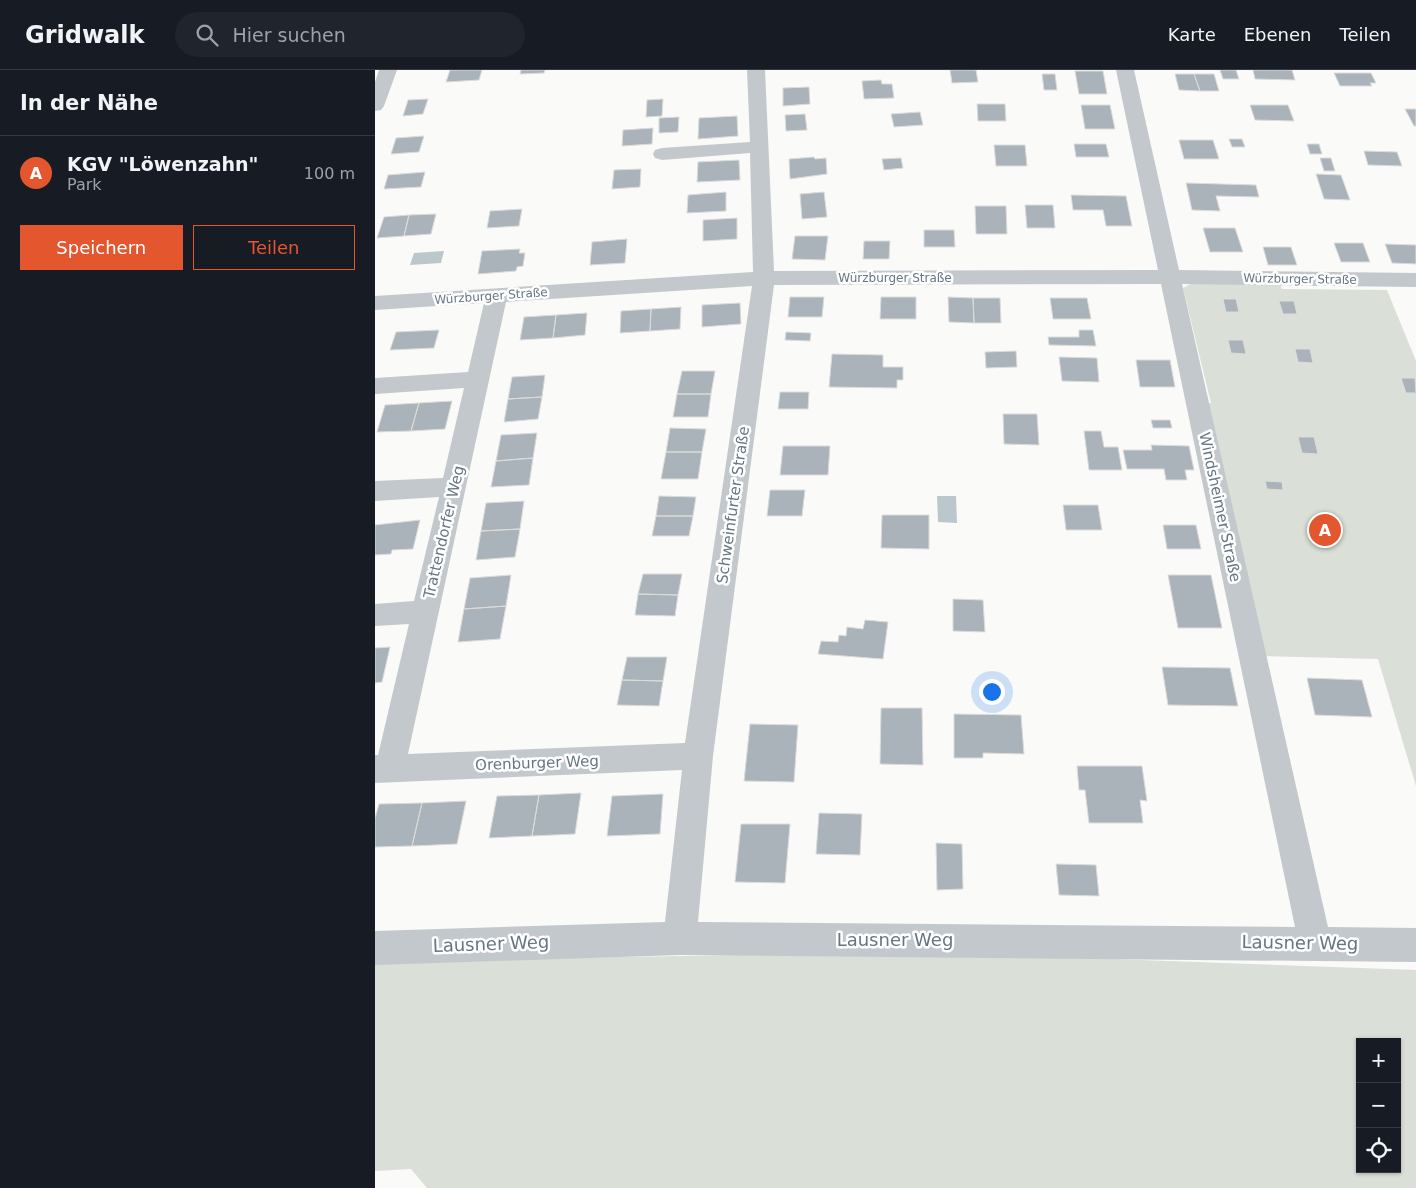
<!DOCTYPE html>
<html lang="de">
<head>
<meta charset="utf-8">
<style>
	:root { --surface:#171b24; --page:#20242c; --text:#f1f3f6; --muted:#9ea1a6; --line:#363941; --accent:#e4572e }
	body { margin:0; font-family:"DejaVu Sans",sans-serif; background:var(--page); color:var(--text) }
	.controls { position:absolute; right:15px; bottom:15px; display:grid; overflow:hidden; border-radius:0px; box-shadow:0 1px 4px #0004 }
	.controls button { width:45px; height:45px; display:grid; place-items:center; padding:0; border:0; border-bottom:1px solid var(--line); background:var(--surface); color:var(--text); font:25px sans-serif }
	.you { position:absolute; left:616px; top:621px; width:18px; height:18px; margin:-12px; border:4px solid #fff; border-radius:50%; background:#1a73e8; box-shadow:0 0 0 8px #1a73e833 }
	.badge { display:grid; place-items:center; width:32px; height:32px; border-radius:50%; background:var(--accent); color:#fff; font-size:16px; font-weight:700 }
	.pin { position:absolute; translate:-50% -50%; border:2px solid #fff; box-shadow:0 1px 5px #0006 }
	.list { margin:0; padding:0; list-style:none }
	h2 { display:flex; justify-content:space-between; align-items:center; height:65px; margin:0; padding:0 20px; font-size:21px }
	h2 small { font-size:16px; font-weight:400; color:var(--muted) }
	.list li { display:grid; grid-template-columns:32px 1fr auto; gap:15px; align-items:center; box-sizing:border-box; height:75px; padding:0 20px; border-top:1px solid var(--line) }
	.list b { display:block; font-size:19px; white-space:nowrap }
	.list p { margin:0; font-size:16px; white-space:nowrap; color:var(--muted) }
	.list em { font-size:16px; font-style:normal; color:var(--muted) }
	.actions { display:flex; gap:10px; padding:15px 20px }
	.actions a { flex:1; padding:11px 0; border:1px solid var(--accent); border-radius:0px; text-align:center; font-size:18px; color:var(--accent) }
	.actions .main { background:var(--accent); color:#fff }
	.icon { flex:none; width:28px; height:28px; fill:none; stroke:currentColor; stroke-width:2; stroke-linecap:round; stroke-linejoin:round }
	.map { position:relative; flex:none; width:1041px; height:1118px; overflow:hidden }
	header { display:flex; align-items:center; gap:30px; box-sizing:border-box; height:70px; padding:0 25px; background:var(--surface); border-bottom:1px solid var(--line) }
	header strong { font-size:24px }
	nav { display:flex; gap:28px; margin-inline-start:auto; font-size:18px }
	.search { width:350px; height:45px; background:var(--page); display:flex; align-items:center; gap:12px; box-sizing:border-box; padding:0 18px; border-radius:28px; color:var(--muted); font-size:19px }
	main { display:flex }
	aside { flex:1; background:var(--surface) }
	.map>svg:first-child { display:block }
	.green { fill:#dadfd7; fill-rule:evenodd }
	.water { fill:#bbc7cb }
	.building { fill:#aab3b9; stroke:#dcdcda }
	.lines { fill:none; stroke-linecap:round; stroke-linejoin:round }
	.minor { fill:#c3c8cc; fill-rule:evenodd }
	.labels { text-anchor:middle; stroke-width:5; stroke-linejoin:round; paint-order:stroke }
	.far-street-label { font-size:12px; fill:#657683; stroke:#fff }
	.street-label { font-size:15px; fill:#657683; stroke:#fff }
	.near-street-label { font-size:18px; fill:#657683; stroke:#fff }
</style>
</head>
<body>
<header>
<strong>Gridwalk</strong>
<div class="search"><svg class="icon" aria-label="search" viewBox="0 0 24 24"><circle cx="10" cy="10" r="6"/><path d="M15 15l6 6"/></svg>Hier suchen</div>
<nav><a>Karte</a><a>Ebenen</a><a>Teilen</a></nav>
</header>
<main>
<aside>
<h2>In der Nähe<small></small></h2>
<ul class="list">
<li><span class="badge">A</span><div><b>KGV &quot;Löwenzahn&quot;</b><p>Park</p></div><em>100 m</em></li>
</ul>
<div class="actions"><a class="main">Speichern</a><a>Teilen</a></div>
</aside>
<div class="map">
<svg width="1041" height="1118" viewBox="0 0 1041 1118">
	<rect width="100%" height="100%" fill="#fafaf8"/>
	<path class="green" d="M817,213L905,214L907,219L1012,220L1041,291V716L1003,589L887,586L831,334L836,333L808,218Z
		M434,884L626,885L1041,900V1118H52L36,1099L0,1101V894L46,890ZM985,972H1022V1099H985Z"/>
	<path class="water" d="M69,181L66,193L35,195L39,183Z
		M562,426H581L582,453L563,452Z"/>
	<path class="building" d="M75,0H107L104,10L71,12Z
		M146,0H170L169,3L145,4Z
		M575,0H601L603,12L577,13Z
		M845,0H861L864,9H848Z
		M878,0H917L920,10L880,9Z
		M700,1H728L732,24H704Z
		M959,3H996L1001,13H995L997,16H965Z
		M667,4H680L682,20H669Z
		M800,4H819L825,21L804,20Z
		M819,4H839L844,21H825Z
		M506,10L507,14H517L519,28L489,29L487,11Z
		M434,17L435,34L408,36V18Z
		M53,29L48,44L28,46L33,30Z
		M288,29L287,46L271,47L272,30Z
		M602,34H630L631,51H603Z
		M706,35H735L740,59H710Z
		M875,35H913L919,51L880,50Z
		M1030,39H1041V56H1039Z
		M545,42L548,55L519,57L516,44Z
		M430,44L432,60L411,61L410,45Z
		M362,46L363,66L323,69L324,48Z
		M304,47L303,62L284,63V48Z
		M278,58L277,74L247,76L248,60Z
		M49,66L44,82L16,84L21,68Z
		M854,69H867L870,77H857Z
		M804,70H838L844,89H809Z
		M699,74H731L734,87H701Z
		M932,74H944L947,84H935Z
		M619,75H650L652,96H621Z
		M989,81L1022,82L1027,96L993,95Z
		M439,87L440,89L451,88L452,104L415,109L414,89Z
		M526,88L528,98L509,100L507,89Z
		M945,88H956L960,101H949Z
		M364,90L365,110L322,112L323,92Z
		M266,99L265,117L237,119L239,100Z
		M50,102L46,117L9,119L13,105Z
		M941,104L966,105L975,130L949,129Z
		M811,113L881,115L884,127L841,126L845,141L817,140Z
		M351,122V141L312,143L313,125Z
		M449,122L452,147L427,149L425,124Z
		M696,125L751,126L757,156H731L728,140H698Z
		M650,135H678L680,158H652Z
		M600,136H631L632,164H601Z
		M147,139L144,156L112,158L115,141Z
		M61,144L56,164L29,166L34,145Z
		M34,145L29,166L2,168L9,147Z
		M362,148V169L328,171V150Z
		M828,158H860L868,182H835Z
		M549,160H579L580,177H549Z
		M420,166H453L450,190L417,189Z
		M252,169L250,193L215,195L217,172Z
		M489,171H515L514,189H488Z
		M959,173H988L995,192H966Z
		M1010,174L1041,175V194L1017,193Z
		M888,177H916L922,195H893Z
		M145,179L144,183H150L148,196L142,197L141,201L103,204L107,181Z
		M415,227H449L447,247H413Z
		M506,227H541V249H505Z
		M573,227L598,228L599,253L574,252Z
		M598,228H625L626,253H599Z
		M675,228H712L716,249H678Z
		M848,229H861L864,242H851Z
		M904,231H919L922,244H908Z
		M365,233L366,254L327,257V235Z
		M306,237L305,259L275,261L276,239Z
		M276,239L275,261L245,263L246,241Z
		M212,243L210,265L178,268L181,245Z
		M181,245L178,268L145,270L149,247Z
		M64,260L59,278L15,280L21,262Z
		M704,260H718L721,276L674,275L673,267H704Z
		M411,262L436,263L435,271L410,270Z
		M853,270H868L871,284L856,283Z
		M920,279H935L938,293L923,292Z
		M641,281L642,297L611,298L610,282Z
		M457,284L508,285V297H528V310H522V318L454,317Z
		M684,287L722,288L724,312L687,311Z
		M761,290H795L800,317H765Z
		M307,301H340L336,324H302Z
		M170,305L167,327L133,329L137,307Z
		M1026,308H1040L1041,323H1031Z
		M405,322H434L433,339H403Z
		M302,324H336L333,347H298Z
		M167,327L163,349L129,352L133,329Z
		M77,331L70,359L36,361L44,333Z
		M44,333L36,361L2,362L10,335Z
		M628,344H662L664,375L629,374Z
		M776,350H795L797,358H778Z
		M295,358L331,359L327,382H291Z
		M709,361H726L729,377H743L747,400H714Z
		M162,363L158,388L121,391L126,365Z
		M923,367H939L943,384L927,383Z
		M776,375L814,376L819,400H810L812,410H791L789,399H752L748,380H777Z
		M408,376H455L453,405H405Z
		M291,382H327L323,409H286Z
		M158,388L154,415L116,417L121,391Z
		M890,411L907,412L908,420L892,419Z
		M395,420H430L427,446H392Z
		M284,426L321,427L318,446H281Z
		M149,431L145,459L106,461L111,433Z
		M688,435H723L727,460H691Z
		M507,445H554V479L506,478Z
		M281,446H318L314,466H277Z
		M45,450L38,479L17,480L16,484L0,485V455Z
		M788,455H821L826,479H792Z
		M145,459L140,487L101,490L106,461Z
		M268,504H307L303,525L263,524Z
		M136,505L131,536L89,539L95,508Z
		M793,505H836L847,558H803Z
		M263,524L303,525L300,546L260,545Z
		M578,529L608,530L610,562L578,561Z
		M131,536L125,569L83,572L89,539Z
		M490,550L513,552L508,589L443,584L446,571L463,572L464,565L471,566L472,557L488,559Z
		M15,577L7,612L0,613V578Z
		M252,587H292L288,611L247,610Z
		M787,597L855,598L863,636L793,635Z
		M932,608L987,610L997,647L940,645Z
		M247,610L288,611L284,636L242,635Z
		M506,638H547L548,695L505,694Z
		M579,644L646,645L649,684L608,683V688H579Z
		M375,654L423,655L419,712L369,711Z
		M702,696H767L772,731L765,730L768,753H714L710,720H704Z
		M206,723L200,764L157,766L164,725Z
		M288,724L285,764L232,766L237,726Z
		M164,725L157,766L114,768L122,726Z
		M91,731L82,774L37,776L47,733Z
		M47,733L37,776L0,777V748L4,734Z
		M444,743L487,744L485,785L441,784Z
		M366,754H415L410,813L360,812Z
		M561,773L587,774L588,819L562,820Z
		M681,794L721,795L724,826L684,825Z"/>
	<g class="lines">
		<path class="minor" d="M4,0H22L9,36L6,40L0,41V12Z
			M372,0H390L399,201L783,200L741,0H759L804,200L1041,203V217L807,214L953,857L1041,858V892L305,885L0,895V861L290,852L307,700L0,713V685H3L34,554L0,556V534L39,531L64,427L0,431V411L68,408L89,318L0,324V308L93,302L109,233L0,240V226L378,202L375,83L287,90L280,88L278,84L280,80L287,78L375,72ZM786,214L920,857L323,852L338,686L399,215ZM377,216L310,673L33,684L131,232Z"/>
	</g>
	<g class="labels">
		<g class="far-street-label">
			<text x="520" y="212">Würzburger Straße</text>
			<text transform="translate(925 209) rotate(1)" y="4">Würzburger Straße</text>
			<text transform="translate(116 226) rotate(-4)" y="4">Würzburger Straße</text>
		</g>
		<g class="street-label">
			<text transform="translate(358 435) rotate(-82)" y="5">Schweinfurter Straße</text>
			<text transform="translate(845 437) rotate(78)" y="5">Windsheimer Straße</text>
			<text transform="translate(69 462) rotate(-77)" y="5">Trattendorfer Weg</text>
			<text transform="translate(162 693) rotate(-2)" y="5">Orenburger Weg</text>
		</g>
		<g class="near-street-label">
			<text x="520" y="876">Lausner Weg</text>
			<text transform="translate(925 873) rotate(1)" y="6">Lausner Weg</text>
			<text transform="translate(116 874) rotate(-2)" y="6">Lausner Weg</text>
		</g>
	</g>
</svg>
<div class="controls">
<button>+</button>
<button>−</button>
<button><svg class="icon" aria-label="locate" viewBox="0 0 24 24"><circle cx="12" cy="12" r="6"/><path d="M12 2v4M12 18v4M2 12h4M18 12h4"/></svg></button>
</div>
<div class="you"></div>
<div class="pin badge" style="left:950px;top:460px">A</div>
</div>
</main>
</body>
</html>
